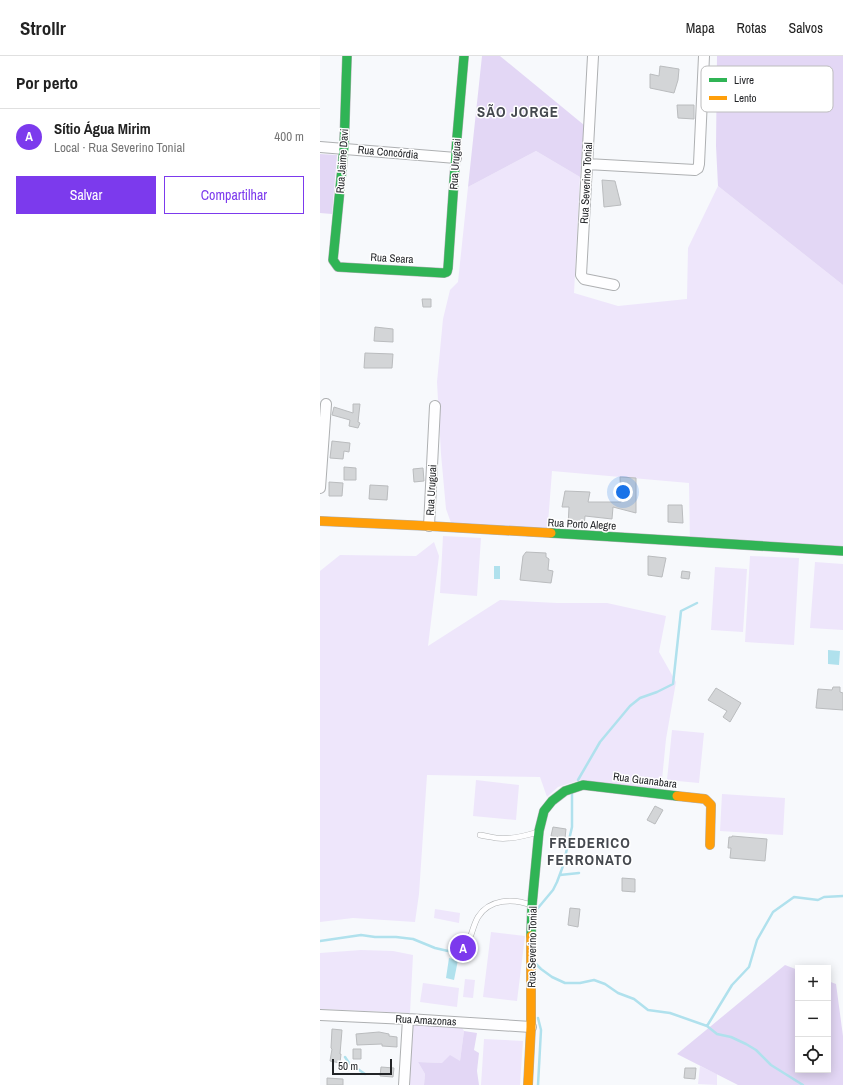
<!DOCTYPE html>
<html lang="pt">
<head>
<meta charset="utf-8">
<style>
	:root { --surface:#fff; --page:#f6f6f6; --text:#222; --muted:#767676; --line:#e0e0e0; --accent:#7c3aed }
	body { margin:0; font-family:"Archivo Narrow",sans-serif; background:var(--page); color:var(--text) }
	.controls { position:absolute; right:12px; bottom:12px; display:grid; overflow:hidden; border-radius:0px; box-shadow:0 2px 10px #0003 }
	.controls button { width:36px; height:36px; display:grid; place-items:center; padding:0; border:0; border-bottom:1px solid var(--line); background:var(--surface); color:var(--text); font:20px sans-serif }
	.scale { position:absolute; left:12px; bottom:10px; width:60px; box-sizing:border-box; padding-left:4px; border:2px solid #222427; border-top:0; font-size:11px; line-height:14px; white-space:nowrap; color:#222427; -webkit-text-stroke:3px #fff; paint-order:stroke }
	.you { position:absolute; left:303px; top:436px; width:14px; height:14px; margin:-10px; border:3px solid #fff; border-radius:50%; background:#1a73e8; box-shadow:0 0 0 6px #1a73e833 }
	.badge { display:grid; place-items:center; width:26px; height:26px; border-radius:50%; background:var(--accent); color:#fff; font-size:13px; font-weight:700 }
	.pin { position:absolute; translate:-50% -50%; border:2px solid #fff; box-shadow:0 1px 4px #0006 }
	.list { margin:0; padding:0; list-style:none }
	h2 { display:flex; justify-content:space-between; align-items:center; height:52px; margin:0; padding:0 16px; font-size:17px }
	h2 small { font-size:13px; font-weight:400; color:var(--muted) }
	.list li { display:grid; grid-template-columns:26px 1fr auto; gap:12px; align-items:center; box-sizing:border-box; height:56px; padding:0 16px; border-top:1px solid var(--line) }
	.list b { display:block; font-size:15px; white-space:nowrap }
	.list p { margin:0; font-size:13px; white-space:nowrap; color:var(--muted) }
	.list em { font-size:13px; font-style:normal; color:var(--muted) }
	.actions { display:flex; gap:8px; padding:12px 16px }
	.actions a { flex:1; padding:9px 0; border:1px solid var(--accent); border-radius:0px; text-align:center; font-size:14px; color:var(--accent) }
	.actions .main { background:var(--accent); color:#fff }
	.icon { flex:none; width:22px; height:22px; fill:none; stroke:currentColor; stroke-width:2; stroke-linecap:round; stroke-linejoin:round }
	.map { position:relative; flex:none; width:523px; height:1029px; overflow:hidden }
	header { display:flex; align-items:center; gap:24px; box-sizing:border-box; height:56px; padding:0 20px; background:var(--surface); border-bottom:1px solid var(--line) }
	header strong { font-size:19px }
	nav { display:flex; gap:22px; margin-inline-start:auto; font-size:14px }
	main { display:flex }
	aside { flex:1; background:var(--surface) }
	.map>svg:first-child { display:block }
	.green { fill:#eee6fb }
	.forest { fill:#e3d7f5 }
	.water { fill:#b0e1ed }
	.lines { fill:none; stroke-linecap:round; stroke-linejoin:round }
	.stream { stroke:#b0e1ed; stroke-width:2.5 }
	.building { fill:#d3d5d7; stroke:#babcbe }
	.lane-casing { stroke:#aeb0b2; stroke-width:6 }
	.street-casing { stroke:#aeb0b2; stroke-width:12 }
	.fast-casing { stroke:#aeb0b2; stroke-width:10 }
	.slow-casing { stroke:#aeb0b2; stroke-width:10 }
	.lane { stroke:#fefeff; stroke-width:5 }
	.street { stroke:#fefeff; stroke-width:10 }
	.fast { stroke:#30b455; stroke-width:9 }
	.slow { stroke:#ff9f0a; stroke-width:9 }
	.labels { text-anchor:middle; stroke-width:3; stroke-linejoin:round; paint-order:stroke }
	.street-label { font-size:11px; fill:#222427; stroke:#fff }
	.district-label { font-size:15px; font-weight:bold; letter-spacing:1px; fill:#45494f; stroke:#fff }
	.key { fill:#fff; stroke:#bdbdbe; stroke-width:1 }
	.key-label { font-size:11px; fill:#222427 }
</style>
</head>
<body>
<header>
<strong>Strollr</strong>
<nav><a>Mapa</a><a>Rotas</a><a>Salvos</a></nav>
</header>
<main>
<aside>
<h2>Por perto<small></small></h2>
<ul class="list">
<li><span class="badge">A</span><div><b>Sítio Água Mirim</b><p>Local · Rua Severino Tonial</p></div><em>400 m</em></li>
</ul>
<div class="actions"><a class="main">Salvar</a><a>Compartilhar</a></div>
</aside>
<div class="map">
<svg width="523" height="1029" viewBox="0 0 523 1029">
	<rect width="100%" height="100%" fill="#f7f9fc"/>
	<path class="green" d="M216,95L260,121L254,237L298,250L367,243L368,192L398,130L523,229V500L370,489L369,427L232,415L227,480L134,475L126,453L121,398L117,326L123,263L130,234L138,226L148,131Z
		M123,480L161,482L157,540L120,537Z
		M114,486L119,500L108,590L180,544L237,547H287L346,560L339,596L356,626L346,683L341,734L260,724L238,731L227,741L220,721L107,719L99,838L95,866L33,862L0,866V515L20,499L96,500Z
		M430,500L479,502L474,589L425,586Z
		M495,506L523,508V574L490,572Z
		M395,511L427,513L423,576L391,574Z
		M352,674L384,677L379,727L347,724Z
		M156,724L199,729L196,764L153,760Z
		M402,738L465,742L463,779L400,775Z
		M115,853L140,857L139,867L114,862Z
		M171,876L205,880L197,945L163,941Z
		M41,894L73,895L93,899L90,957L0,953V897Z
		M145,923L155,924L153,942L143,941Z
		M103,927L139,932L137,951L100,946Z
		M85,967L141,970L144,975L140,1005L122,1007L98,1006L105,1018L104,1029H83Z
		M164,983L203,985L200,1029H161Z
		M380,1010L397,1018V1029L378,1028Z"/>
	<path class="forest" d="M162,0H180L264,69L260,121L216,95L148,131Z
		M397,0H523V229L398,130L396,90Z
		M0,98L17,99L12,158L0,157Z
		M465,909L478,914V1014H508V925L516,928L523,980V1029H418L357,998Z
		M144,975L157,977L154,994L159,997L157,1015L159,1029H104L105,1018L98,1006L122,1007L130,999L140,1005Z"/>
	<path class="water" d="M174,510H180V523H174Z
		M508,594L520,595L519,609L508,608Z
		M129,902L138,904L134,924L126,922Z"/>
	<g class="lines">
		<path class="stream" d="M258,724L280,686L310,650L320,642L337,636L353,628L361,555L377,547
			M240,819L259,817
			M218,852L233,834L237,826L243,810L252,771V738
			M0,885L41,879L55,881H76L93,883L115,892L128,895
			M216,908L221,913L232,921L245,927H260L274,924L285,928L298,937L314,943L328,954L350,957L387,970L412,929L429,911L437,884L453,856L474,841L498,844L504,841L523,840
			M218,962L221,974L218,1029
			M387,970L397,978L411,981L426,988L436,994L451,1009L483,1029
			M25,1001L29,1007L45,1018"/>
	</g>
	<path class="building" d="M340,10L359,13L358,24L354,37L330,32V18L339,20Z
		M357,49H374V63L358,62Z
		M282,124L295,125L301,149L284,151Z
		M102,243H111V251H103Z
		M55,271L73,273V286L54,285Z
		M45,297L73,298L72,312H44Z
		M33,348H40L38,366L40,367L38,372L29,370L30,364L12,359L14,351L33,357Z
		M12,385L30,387L29,396L24,395L23,403L10,402Z
		M24,411L36,412V424H24Z
		M103,412L104,425L94,426L93,413Z
		M300,421L316,422V457L293,451L292,463L265,460L264,471L248,470L249,451H242L245,435L270,436L268,446H301Z
		M9,426L23,427L22,440H9Z
		M50,429L68,430L67,444L49,443Z
		M348,449H362L363,467L348,466Z
		M206,496L226,497V501L229,503L228,514L233,515L231,527L200,524L203,500Z
		M328,500L346,502L342,521L328,519Z
		M362,515L370,516L369,523L361,522Z
		M513,631H520V636L523,637V654L496,652L498,633L512,634Z
		M396,632L421,647L410,666L403,661L407,655L388,644Z
		M335,750L343,754L335,768L327,764Z
		M233,771L246,773L245,782L231,780Z
		M412,780L447,783L445,805L410,802L411,792H408L409,781H412Z
		M302,822L315,823V836L302,835Z
		M250,852L260,853L258,871L248,869Z
		M133,883L156,888L153,901L130,896Z
		M12,973L22,974L20,998H21L20,1007L10,1005L12,993L11,992Z
		M59,976L69,978V980L77,981V991L62,990V988L37,989L36,978Z
		M33,993H41V1003H33Z
		M61,1011L74,1012L73,1021L60,1020Z
		M365,1012H376L375,1023L364,1022Z
		M7,1022L23,1023V1029H7Z"/>
	<g class="lines">
		<defs>
			<path id="lane" d="M160,779C165,780 171,781 176,782C190,784 205,780 218,776
				M151,879C153,873 155,866 158,861C169,843 193,842 211,849"/>
			<path id="street" d="M273,0L261,219L264,223L294,229
				M0,91L136,102
				M267,108L375,114L378,112L379,108L384,0
				M0,432L6,348
				M109,470L115,350
				M0,959L88,963L211,971
				M84,1029L88,963"/>
			<path id="fast" d="M27,0L24,92L13,204L18,211L124,217L127,216L128,212L137,81L144,0
				M231,477L523,495
				M211,880L212,849L219,775L224,755L232,745L245,735L263,729L357,740"/>
			<path id="slow" d="M0,465L109,470L231,477
				M357,740L385,743L391,749L390,789
				M208,1029L211,971V880"/>
		</defs>
		<use href="#lane" class="lane-casing"/>
		<use href="#street" class="street-casing"/>
		<use href="#fast" class="fast-casing"/>
		<use href="#slow" class="slow-casing"/>
		<use href="#lane" class="lane"/>
		<use href="#street" class="street"/>
		<use href="#fast" class="fast"/>
		<use href="#slow" class="slow"/>
	</g>
	<g class="labels">
		<g class="street-label">
			<text transform="translate(68 96) rotate(5)" y="4">Rua Concórdia</text>
			<text transform="translate(22 105) rotate(-86)" y="4">Rua Jaime Davi</text>
			<text transform="translate(135 108) rotate(-86)" y="4">Rua Uruguai</text>
			<text transform="translate(266 127) rotate(-87)" y="4">Rua Severino Tonial</text>
			<text transform="translate(72 202) rotate(3)" y="4">Rua Seara</text>
			<text transform="translate(111 434) rotate(-87)" y="4">Rua Uruguai</text>
			<text transform="translate(262 468) rotate(3)" y="4">Rua Porto Alegre</text>
			<text transform="translate(325 724) rotate(7)" y="4">Rua Guanabara</text>
			<text transform="translate(212 891) rotate(-89)" y="4">Rua Severino Tonial</text>
			<text transform="translate(106 964) rotate(3)" y="4">Rua Amazonas</text>
		</g>
		<g class="district-label">
			<text x="198" y="61">SÃO JORGE</text>
			<text x="270" y="792">FREDERICO<tspan x="270" dy="17">FERRONATO</tspan></text>
		</g>
	</g>
	<rect x="381" y="10" width="132" height="46" rx="6" class="key"/>
	<rect x="389" y="22" width="18" height="4" fill="#30b455"/>
	<rect x="389" y="40" width="18" height="4" fill="#ff9f0a"/>
	<g class="key-label">
		<text x="414" y="28">Livre</text>
		<text x="414" y="46">Lento</text>
	</g>
</svg>
<div class="controls">
<button>+</button>
<button>−</button>
<button><svg class="icon" aria-label="locate" viewBox="0 0 24 24"><circle cx="12" cy="12" r="6"/><path d="M12 2v4M12 18v4M2 12h4M18 12h4"/></svg></button>
</div>
<div class="scale">50 m</div>
<div class="you"></div>
<div class="pin badge" style="left:143px;top:892px">A</div>
</div>
</main>
</body>
</html>
